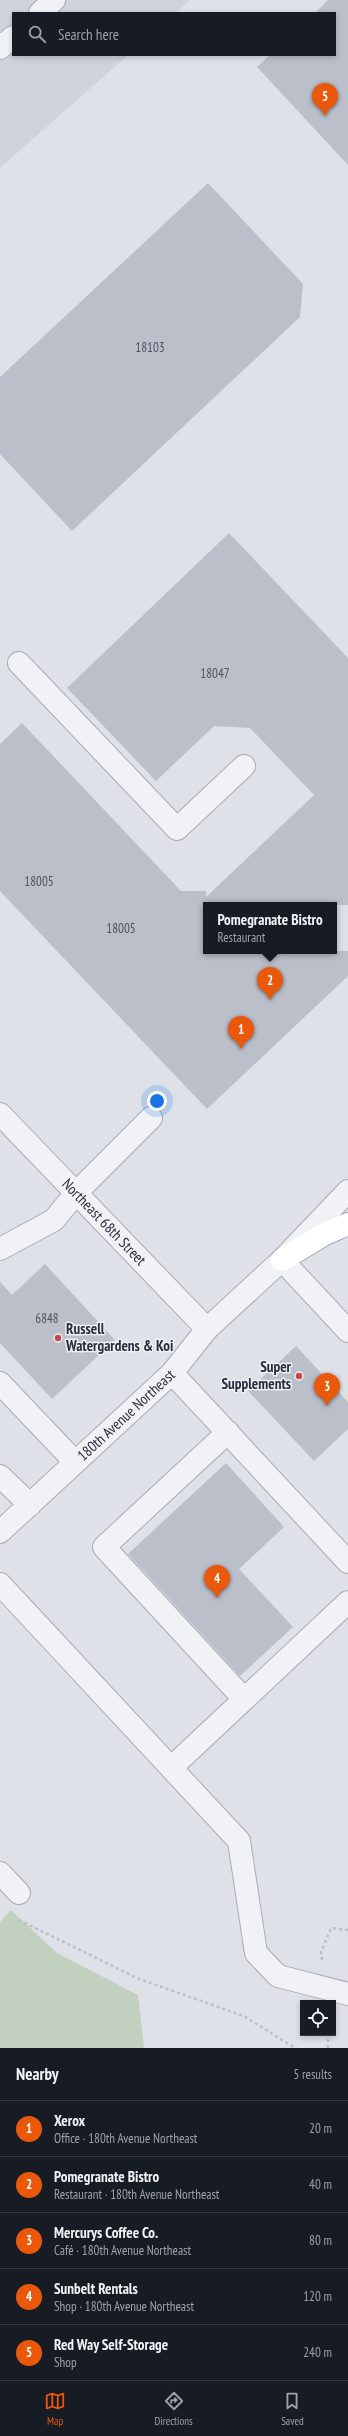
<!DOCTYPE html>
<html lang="en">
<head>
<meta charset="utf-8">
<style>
	:root { --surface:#171b24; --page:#242831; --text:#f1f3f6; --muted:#9ea1a6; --line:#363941; --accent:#ea580c }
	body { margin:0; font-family:"PT Sans Narrow",sans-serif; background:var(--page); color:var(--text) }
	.controls { position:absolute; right:12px; bottom:12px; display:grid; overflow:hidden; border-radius:0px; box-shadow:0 2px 6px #0003 }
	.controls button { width:36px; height:36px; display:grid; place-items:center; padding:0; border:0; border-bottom:1px solid var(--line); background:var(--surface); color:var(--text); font:20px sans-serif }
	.you { position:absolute; left:157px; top:1101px; width:14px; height:14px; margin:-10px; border:3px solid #fff; border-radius:50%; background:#1a73e8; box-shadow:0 0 0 6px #1a73e833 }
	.badge { display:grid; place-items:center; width:26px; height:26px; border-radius:50%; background:var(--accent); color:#fff; font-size:13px; font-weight:700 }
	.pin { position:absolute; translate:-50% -33px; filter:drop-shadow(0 1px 2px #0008) }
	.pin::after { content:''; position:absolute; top:21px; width:14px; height:12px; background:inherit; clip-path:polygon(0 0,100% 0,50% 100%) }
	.popup { position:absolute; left:203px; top:902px; width:134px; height:52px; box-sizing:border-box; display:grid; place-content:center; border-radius:0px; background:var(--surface); filter:drop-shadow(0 1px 3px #0005); font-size:13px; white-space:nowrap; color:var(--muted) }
	.popup b { font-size:15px; color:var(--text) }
	.popup::after { content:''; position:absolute; left:50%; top:100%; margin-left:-8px; border:8px solid transparent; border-top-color:var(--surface) }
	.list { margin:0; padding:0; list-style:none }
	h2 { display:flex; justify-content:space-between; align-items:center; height:52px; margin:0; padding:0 16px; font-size:17px }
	h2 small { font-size:13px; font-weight:400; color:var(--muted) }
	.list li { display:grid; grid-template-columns:26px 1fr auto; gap:12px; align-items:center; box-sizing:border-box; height:56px; padding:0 16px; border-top:1px solid var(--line) }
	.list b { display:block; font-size:15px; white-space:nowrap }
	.list p { margin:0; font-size:13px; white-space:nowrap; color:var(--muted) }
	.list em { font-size:13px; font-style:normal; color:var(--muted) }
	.icon { flex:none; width:22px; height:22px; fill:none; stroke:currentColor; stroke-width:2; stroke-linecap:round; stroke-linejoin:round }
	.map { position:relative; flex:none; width:348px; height:2048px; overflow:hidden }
	.search { position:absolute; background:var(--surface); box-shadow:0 2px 6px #0003; left:12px; right:12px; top:12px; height:44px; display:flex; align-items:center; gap:10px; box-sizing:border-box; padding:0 14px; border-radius:0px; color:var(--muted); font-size:15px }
	.sheet { height:332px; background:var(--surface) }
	nav { display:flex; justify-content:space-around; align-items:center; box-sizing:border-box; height:56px; border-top:1px solid var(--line); background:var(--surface); font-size:11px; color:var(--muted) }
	nav a { display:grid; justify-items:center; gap:2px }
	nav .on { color:var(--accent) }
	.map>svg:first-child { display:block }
	.built { fill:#d0d3dc }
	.green { fill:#c2d1bf }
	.building { fill:#bbbfca }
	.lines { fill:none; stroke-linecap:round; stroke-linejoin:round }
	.minor-casing { stroke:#a7abb4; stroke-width:24 }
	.major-casing { stroke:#9ea4b2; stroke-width:24 }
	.path { stroke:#bcbfc6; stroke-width:2.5; stroke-dasharray:3 3; stroke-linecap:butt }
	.minor { stroke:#f0f2f6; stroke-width:22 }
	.major { stroke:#fff; stroke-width:22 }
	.poi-dot { fill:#ca454c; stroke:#edf0f5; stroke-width:1.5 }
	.labels { text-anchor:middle; stroke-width:3; stroke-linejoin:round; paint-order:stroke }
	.number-label { font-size:13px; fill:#4d5260 }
	.street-label { font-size:15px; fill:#282d3d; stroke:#edf0f5 }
	.poi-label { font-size:15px; font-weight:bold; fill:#282d3d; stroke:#edf0f5; text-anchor:start }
</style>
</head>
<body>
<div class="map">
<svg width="348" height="2048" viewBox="0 0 348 2048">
	<rect width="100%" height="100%" fill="#dee1e7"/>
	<path class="built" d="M0,0H190L175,13H13V55H128L0,168Z"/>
	<path class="green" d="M11,1910L57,1953L138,1995L144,2048H0V1922Z"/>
	<path class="building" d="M328,0H348V165L257,67L270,55H335V13H315Z
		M208,183L303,284L300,317L72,531L0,454V377Z
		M229,533L348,658V905H206V951H348V976L207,1109L0,891V744L22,723L181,891H206V897L314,795L250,728L214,726L156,781L67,688Z
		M45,1264L115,1340L52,1399L0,1343V1282L12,1295Z
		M296,1346L348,1402V1429L314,1461L248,1391Z
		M226,1463L284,1527L239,1569L293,1627L240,1676L128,1554Z"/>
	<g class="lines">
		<defs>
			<g id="minor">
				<path d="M40,13L54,0"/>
				<path d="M0,48L13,37"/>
				<path d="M19,663L177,829L244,766"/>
				<path id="s1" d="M0,1114L207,1329"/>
				<path d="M0,1249L54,1220L76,1193L151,1118"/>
				<path d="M282,1260L348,1331"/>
				<path d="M172,1373L348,1562"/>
				<path d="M0,1383L75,1462"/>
				<path d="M228,1432L104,1547L244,1699"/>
				<path d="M0,1476L30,1505"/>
				<path id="s2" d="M0,1532L172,1373L207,1329L282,1260L348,1191"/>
				<path d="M0,1584L239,1841L256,1953L278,1976L348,1994"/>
				<path d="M172,1767L348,1602"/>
				<path d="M0,1873L19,1893"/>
			</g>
			<path id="major" d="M282,1260L323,1235L348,1224"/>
		</defs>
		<use href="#minor" class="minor-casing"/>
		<use href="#major" class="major-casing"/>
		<path class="path" d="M19,1920L139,1979L244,2016L295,2048
			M322,1960L321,1952L331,1928L348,1930
			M328,2048V2033"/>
		<use href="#minor" class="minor"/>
		<use href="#major" class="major"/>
	</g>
	<g class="poi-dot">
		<circle cx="58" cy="1338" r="4"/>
		<circle cx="299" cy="1376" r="4"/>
	</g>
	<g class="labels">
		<g class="number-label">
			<text x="150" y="352">18103</text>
			<text x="215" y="678">18047</text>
			<text x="39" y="886">18005</text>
			<text x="121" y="933">18005</text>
			<text x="47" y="1323">6848</text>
		</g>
		<g class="street-label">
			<text dy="5" stroke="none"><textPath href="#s1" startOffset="150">Northeast 68th Street</textPath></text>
			<text dy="5" stroke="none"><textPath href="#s2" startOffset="172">180th Avenue Northeast</textPath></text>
		</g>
		<g class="poi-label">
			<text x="66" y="1334">Russell<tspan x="66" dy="17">Watergardens &amp; Koi</tspan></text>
			<text x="291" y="1372" text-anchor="end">Super<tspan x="291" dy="17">Supplements</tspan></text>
		</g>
	</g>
</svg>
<div class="controls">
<button><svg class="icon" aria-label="locate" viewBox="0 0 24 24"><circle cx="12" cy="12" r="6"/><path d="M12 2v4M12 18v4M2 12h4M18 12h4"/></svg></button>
</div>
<div class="you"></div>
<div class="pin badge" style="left:241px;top:1049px">1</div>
<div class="pin badge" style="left:270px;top:1000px">2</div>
<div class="popup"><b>Pomegranate Bistro</b>Restaurant</div>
<div class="pin badge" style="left:327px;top:1406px">3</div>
<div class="pin badge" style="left:217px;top:1598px">4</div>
<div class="pin badge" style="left:325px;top:116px">5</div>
<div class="search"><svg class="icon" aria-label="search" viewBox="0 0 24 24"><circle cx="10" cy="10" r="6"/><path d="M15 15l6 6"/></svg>Search here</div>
</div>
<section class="sheet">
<h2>Nearby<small>5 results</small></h2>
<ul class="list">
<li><span class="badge">1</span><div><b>Xerox</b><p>Office · 180th Avenue Northeast</p></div><em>20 m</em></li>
<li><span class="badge">2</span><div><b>Pomegranate Bistro</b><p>Restaurant · 180th Avenue Northeast</p></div><em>40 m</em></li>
<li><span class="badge">3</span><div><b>Mercurys Coffee Co.</b><p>Café · 180th Avenue Northeast</p></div><em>80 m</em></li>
<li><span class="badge">4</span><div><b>Sunbelt Rentals</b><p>Shop · 180th Avenue Northeast</p></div><em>120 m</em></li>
<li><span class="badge">5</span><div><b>Red Way Self-Storage</b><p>Shop</p></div><em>240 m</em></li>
</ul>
</section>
<nav>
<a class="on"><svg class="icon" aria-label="map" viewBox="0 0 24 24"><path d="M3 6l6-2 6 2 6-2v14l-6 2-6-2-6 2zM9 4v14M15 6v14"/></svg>Map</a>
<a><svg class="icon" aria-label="directions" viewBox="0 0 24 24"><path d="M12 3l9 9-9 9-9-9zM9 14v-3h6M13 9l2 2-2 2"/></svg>Directions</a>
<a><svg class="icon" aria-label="saved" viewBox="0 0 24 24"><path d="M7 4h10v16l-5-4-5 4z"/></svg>Saved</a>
</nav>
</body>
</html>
